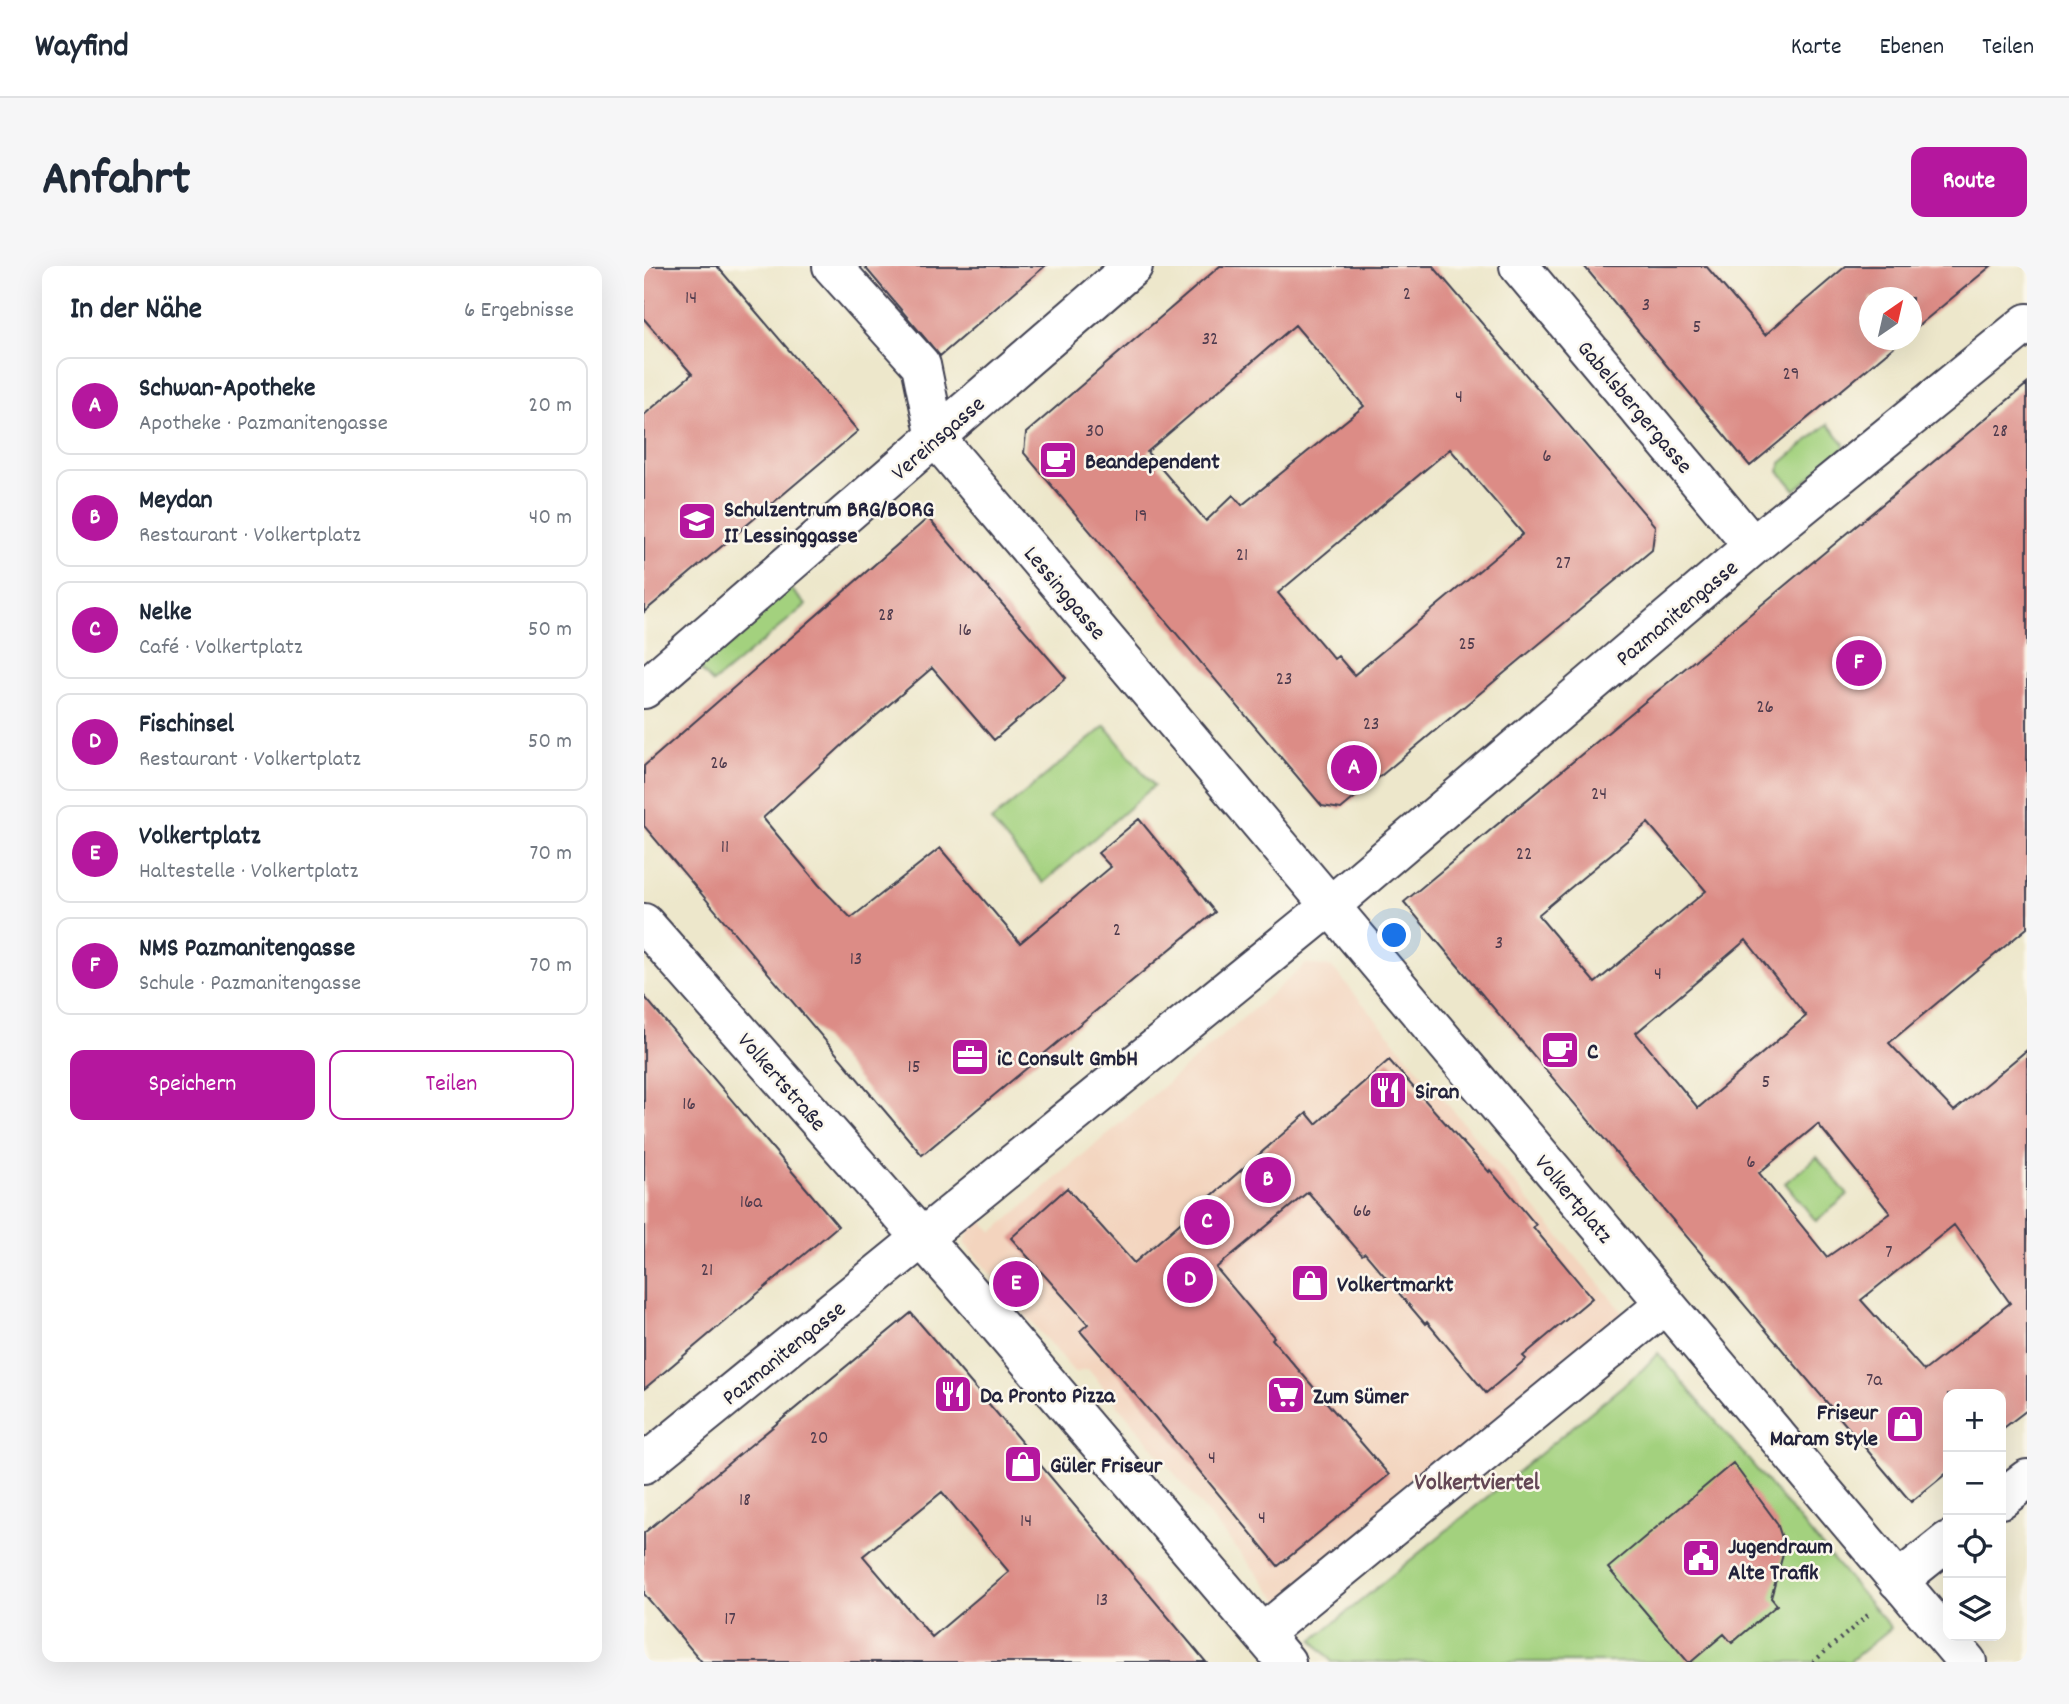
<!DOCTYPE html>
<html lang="de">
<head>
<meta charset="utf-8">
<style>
	:root { --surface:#fff; --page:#f6f6f7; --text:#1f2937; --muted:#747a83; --line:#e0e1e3; --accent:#b5179e }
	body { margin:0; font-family:Dekko,sans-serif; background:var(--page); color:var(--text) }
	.controls { position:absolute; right:21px; bottom:21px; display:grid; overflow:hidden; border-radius:14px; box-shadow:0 7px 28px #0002 }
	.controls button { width:63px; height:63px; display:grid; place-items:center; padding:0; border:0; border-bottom:2px solid var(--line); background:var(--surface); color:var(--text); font:35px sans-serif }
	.compass { position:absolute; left:1215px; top:21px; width:63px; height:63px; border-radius:50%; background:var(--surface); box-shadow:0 7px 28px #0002; rotate:34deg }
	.you { position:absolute; left:751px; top:670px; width:24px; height:24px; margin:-18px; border:5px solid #fff; border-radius:50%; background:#1a73e8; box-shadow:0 0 0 10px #1a73e833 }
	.badge { display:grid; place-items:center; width:46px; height:46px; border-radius:50%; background:var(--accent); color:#fff; font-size:23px; font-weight:700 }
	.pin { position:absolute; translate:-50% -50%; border:4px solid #fff; box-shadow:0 2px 7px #0006 }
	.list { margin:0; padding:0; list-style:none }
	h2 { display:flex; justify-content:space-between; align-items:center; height:91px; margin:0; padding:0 28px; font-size:30px }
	h2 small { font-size:23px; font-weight:400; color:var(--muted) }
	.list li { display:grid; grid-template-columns:46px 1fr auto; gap:21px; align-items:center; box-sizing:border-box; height:98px; margin:0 14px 14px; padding:0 14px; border:2px solid var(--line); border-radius:14px }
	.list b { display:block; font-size:26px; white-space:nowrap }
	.list p { margin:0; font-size:23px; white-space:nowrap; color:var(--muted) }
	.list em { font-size:23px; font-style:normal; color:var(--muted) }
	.actions { display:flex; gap:14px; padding:21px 28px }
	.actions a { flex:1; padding:16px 0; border:2px solid var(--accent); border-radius:14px; text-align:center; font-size:24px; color:var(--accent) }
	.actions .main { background:var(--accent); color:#fff }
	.icon { flex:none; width:38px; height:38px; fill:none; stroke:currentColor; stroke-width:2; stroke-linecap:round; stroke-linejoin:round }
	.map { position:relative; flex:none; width:1383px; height:1396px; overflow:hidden; border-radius:14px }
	header { display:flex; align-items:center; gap:42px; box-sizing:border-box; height:98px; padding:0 35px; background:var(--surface); border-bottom:2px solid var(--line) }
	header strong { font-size:33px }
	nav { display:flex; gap:38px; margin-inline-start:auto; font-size:24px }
	.intro { display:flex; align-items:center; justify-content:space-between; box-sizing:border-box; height:168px; padding:0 42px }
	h1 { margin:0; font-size:49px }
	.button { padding:18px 32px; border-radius:14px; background:var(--accent); color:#fff; font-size:24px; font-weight:700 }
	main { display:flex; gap:42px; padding:0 42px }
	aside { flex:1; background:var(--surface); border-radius:14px; box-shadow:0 7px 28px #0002 }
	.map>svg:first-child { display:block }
	.built { fill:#f3d4be; fill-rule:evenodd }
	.green { fill:#a3d17e; stroke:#627a5c; stroke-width:2 }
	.building { fill:#dc8c86; fill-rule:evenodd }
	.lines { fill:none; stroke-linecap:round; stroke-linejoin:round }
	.minor-casing { stroke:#404051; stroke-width:42 }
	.path { stroke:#404051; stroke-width:4.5; stroke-dasharray:2 5; stroke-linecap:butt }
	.minor { stroke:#fff; stroke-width:38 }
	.labels { text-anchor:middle; stroke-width:5; stroke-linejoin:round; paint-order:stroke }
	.number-label { font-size:19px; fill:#503c4e }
	.street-label { font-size:23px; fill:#22223b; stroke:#fbf7ec }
	.poi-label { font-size:23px; font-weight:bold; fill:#22223b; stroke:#fbf7ec; text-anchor:start }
	.neighbourhood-label { font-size:24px; font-weight:bold; fill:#634755; stroke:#fbf7ec }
</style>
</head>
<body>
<header>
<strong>Wayfind</strong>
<nav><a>Karte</a><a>Ebenen</a><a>Teilen</a></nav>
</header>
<div class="intro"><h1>Anfahrt</h1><a class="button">Route</a></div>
<main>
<aside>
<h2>In der Nähe<small>6 Ergebnisse</small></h2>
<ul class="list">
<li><span class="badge">A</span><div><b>Schwan-Apotheke</b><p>Apotheke · Pazmanitengasse</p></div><em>20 m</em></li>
<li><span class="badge">B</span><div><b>Meydan</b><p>Restaurant · Volkertplatz</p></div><em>40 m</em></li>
<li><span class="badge">C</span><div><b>Nelke</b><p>Café · Volkertplatz</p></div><em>50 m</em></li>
<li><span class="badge">D</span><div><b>Fischinsel</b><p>Restaurant · Volkertplatz</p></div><em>50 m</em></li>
<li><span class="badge">E</span><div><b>Volkertplatz</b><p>Haltestelle · Volkertplatz</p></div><em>70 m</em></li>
<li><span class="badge">F</span><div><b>NMS Pazmanitengasse</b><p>Schule · Pazmanitengasse</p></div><em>70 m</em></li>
</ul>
<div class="actions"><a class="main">Speichern</a><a>Teilen</a></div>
</aside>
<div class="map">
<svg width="1383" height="1396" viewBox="0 0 1383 1396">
	<rect width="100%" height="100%" fill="#fbf7ec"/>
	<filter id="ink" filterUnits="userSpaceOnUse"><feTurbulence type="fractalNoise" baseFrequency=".0143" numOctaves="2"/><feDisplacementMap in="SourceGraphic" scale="14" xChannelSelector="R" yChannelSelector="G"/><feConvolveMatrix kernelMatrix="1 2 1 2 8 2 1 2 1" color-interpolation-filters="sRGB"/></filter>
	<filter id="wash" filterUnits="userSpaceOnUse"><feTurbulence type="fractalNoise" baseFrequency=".00686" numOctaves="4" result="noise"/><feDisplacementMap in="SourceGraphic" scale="28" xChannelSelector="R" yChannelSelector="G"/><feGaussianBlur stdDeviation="1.57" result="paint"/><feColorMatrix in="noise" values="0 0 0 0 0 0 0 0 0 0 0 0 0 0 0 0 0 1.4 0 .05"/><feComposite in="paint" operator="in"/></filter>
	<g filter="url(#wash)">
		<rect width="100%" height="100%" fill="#ede7cb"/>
		<path class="built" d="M662,698L688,701L993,1063L645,1346L444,1103L431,1107L320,977L332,948L349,966ZM746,794L831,890H830L714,821ZM663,847L696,887L626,947L592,907ZM846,905L892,959L861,985L816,930ZM423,923L404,1012H403L367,972ZM672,935L763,951L718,989ZM609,971L572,1002L630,1071L589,1106L494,993ZM900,974L948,1032L904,1069L857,1010ZM734,1002L823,1022L781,1058ZM834,1037L882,1093L842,1127ZM460,1044L458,1089L436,1066ZM639,1086L686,1138L644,1173ZM696,1152L745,1208L703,1244L654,1187Z"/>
		<path class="green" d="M1184,158L1200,177V182L1151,224L1135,205L1137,197Z
			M144,320L162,339L69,417L54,401Z
			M461,460L510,520L399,617L347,555Z
			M1173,891L1204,929L1172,955L1141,917Z
			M1014,1087L1247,1362L1205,1396H688L669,1374L999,1103Z"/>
		<g id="blocks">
			<path class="building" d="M0,0H73L214,165L0,346V149L48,108L0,53Z
				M220,0H401L296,90Z
				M576,0H789L1011,260L1008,284L697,543L678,540L380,187L382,167ZM651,59L720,140L598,239L589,229L562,255L503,186ZM806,183L879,268L710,409L694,390L690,393L634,327Z
				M940,0H1062L1121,69L1202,0H1347L1268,65V32H1226V74H1258L1106,200Z
				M1383,118V662L1245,777L1310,845L1383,784V1144L1357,1164V1128H1304V1206L1267,1236L760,636ZM1004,557L1062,625L951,717L894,649ZM1102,674L1162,750L1054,842L992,767ZM1174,858L1246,947L1183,991L1115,907ZM1310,959L1366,1037L1280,1105L1217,1034Z
				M284,252L422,412L350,474L288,402L204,474L119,552L175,619L207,652L296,582L376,677L467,601L454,587L495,553L571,646L278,889L0,560V500Z
				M0,730L194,960L0,1123Z
				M745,794L845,906L846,904L892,959L889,961L948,1032L879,1090L882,1093L842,1127L783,1056L781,1058L721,987L718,989L664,926L572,1002L630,1071L628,1073L745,1209L634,1300L510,1150L436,1065L444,1058L367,972L423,922L490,997L663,847L672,858Z
				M267,1047L368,1165L562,1396H58L0,1328V1267ZM298,1226L365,1306L288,1371L219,1290Z
				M1089,1197L1133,1257L1141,1281L1127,1332L1133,1339L1088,1377L1080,1368L1047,1396H1044L964,1302Z"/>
		</g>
	</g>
	<g filter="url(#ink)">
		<use href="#blocks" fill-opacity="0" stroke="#404051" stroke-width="2"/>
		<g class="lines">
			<defs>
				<path id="minor" d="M188,0L277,99L292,172L1323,1396
					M875,0L1109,280
					M0,423L489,0
					M0,657L343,1046L642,1396
					M0,1198L686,640L1109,280L1383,57
					M1357,1233L1383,1213
					M1254,1315L1304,1275
					M618,1368L1020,1039"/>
			</defs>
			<use href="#minor" class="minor-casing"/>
			<path class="path" d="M1169,1396L1224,1349"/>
			<use href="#minor" class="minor"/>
		</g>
	</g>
	<defs>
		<symbol id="cafe-square" viewBox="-11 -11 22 22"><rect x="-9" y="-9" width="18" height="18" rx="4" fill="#b5179e" stroke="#fbf7ec"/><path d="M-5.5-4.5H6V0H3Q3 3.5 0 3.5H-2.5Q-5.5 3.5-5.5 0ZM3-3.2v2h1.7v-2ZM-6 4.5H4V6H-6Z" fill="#fff"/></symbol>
		<symbol id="school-square" viewBox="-11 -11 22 22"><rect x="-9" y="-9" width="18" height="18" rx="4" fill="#b5179e" stroke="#fbf7ec"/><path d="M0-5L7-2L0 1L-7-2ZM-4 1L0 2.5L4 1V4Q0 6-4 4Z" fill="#fff"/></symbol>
		<symbol id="office-square" viewBox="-11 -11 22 22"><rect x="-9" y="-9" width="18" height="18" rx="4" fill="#b5179e" stroke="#fbf7ec"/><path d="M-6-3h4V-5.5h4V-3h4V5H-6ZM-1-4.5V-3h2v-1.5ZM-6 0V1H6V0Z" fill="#fff"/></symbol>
		<symbol id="restaurant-square" viewBox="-11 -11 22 22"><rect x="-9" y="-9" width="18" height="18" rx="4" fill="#b5179e" stroke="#fbf7ec"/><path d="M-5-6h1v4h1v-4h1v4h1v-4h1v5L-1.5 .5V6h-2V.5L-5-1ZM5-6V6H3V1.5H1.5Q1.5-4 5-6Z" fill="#fff"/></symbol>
		<symbol id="shop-square" viewBox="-11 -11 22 22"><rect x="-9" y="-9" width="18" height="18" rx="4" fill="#b5179e" stroke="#fbf7ec"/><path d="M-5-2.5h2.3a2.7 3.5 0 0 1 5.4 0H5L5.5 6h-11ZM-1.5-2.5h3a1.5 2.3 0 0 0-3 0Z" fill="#fff"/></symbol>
		<symbol id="supermarket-square" viewBox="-11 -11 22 22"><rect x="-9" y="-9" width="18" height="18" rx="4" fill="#b5179e" stroke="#fbf7ec"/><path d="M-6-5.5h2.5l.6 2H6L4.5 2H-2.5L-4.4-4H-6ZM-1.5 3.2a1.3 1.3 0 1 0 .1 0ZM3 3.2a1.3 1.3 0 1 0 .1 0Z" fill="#fff"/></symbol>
		<symbol id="civic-square" viewBox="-11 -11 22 22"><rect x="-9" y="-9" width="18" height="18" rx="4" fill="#b5179e" stroke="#fbf7ec"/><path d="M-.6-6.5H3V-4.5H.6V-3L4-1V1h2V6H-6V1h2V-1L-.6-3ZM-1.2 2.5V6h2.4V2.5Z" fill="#fff"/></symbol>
	</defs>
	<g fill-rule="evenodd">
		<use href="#cafe-square" x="392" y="172" width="44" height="44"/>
		<use href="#school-square" x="31" y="233" width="44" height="44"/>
		<use href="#cafe-square" x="894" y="762" width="44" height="44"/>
		<use href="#office-square" x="304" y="769" width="44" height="44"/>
		<use href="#restaurant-square" x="722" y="802" width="44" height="44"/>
		<use href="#shop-square" x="644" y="995" width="44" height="44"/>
		<use href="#restaurant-square" x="287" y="1106" width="44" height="44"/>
		<use href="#supermarket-square" x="620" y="1107" width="44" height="44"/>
		<use href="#shop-square" x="1239" y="1136" width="44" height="44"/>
		<use href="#shop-square" x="357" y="1176" width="44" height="44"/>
		<use href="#civic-square" x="1035" y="1270" width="44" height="44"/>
	</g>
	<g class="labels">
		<g class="number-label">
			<text x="763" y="33">2</text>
			<text x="47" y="37">14</text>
			<text x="1002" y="44">3</text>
			<text x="1053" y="66">5</text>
			<text x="566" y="78">32</text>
			<text x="1147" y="113">29</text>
			<text x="815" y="136">4</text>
			<text x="451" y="170">30</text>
			<text x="1356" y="170">28</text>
			<text x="903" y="195">6</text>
			<text x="497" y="255">19</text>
			<text x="598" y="294">21</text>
			<text x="919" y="302">27</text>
			<text x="242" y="354">28</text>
			<text x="321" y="369">16</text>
			<text x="823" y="383">25</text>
			<text x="640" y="418">23</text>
			<text x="1121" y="446">26</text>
			<text x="727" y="463">23</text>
			<text x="75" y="502">26</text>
			<text x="955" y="533">24</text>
			<text x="81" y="586">11</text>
			<text x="880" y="593">22</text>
			<text x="473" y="669">2</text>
			<text x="855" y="682">3</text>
			<text x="212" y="698">13</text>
			<text x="1014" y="713">4</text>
			<text x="270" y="806">15</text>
			<text x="1122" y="821">5</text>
			<text x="45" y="843">16</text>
			<text x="1107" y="901">6</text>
			<text x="107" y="941">16a</text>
			<text x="718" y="950">66</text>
			<text x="1245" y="991">7</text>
			<text x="63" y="1009">21</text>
			<text x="1230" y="1119">7a</text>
			<text x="175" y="1177">20</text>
			<text x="568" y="1197">4</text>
			<text x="101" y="1239">18</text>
			<text x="618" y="1257">4</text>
			<text x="382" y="1260">14</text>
			<text x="458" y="1339">13</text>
			<text x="86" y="1358">17</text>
		</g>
		<g class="street-label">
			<text transform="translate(992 140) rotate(50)" y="8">Gabelsbergergasse</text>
			<text transform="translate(293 171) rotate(-41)" y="8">Vereinsgasse</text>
			<text transform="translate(422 326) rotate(50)" y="8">Lessinggasse</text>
			<text transform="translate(1032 346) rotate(-40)" y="8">Pazmanitengasse</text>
			<text transform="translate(139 815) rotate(49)" y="8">Volkertstraße</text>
			<text transform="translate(931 932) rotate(50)" y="8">Volkertplatz</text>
			<text transform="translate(139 1086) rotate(-39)" y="8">Pazmanitengasse</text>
		</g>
		<g class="poi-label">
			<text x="441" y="202">Beandependent</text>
			<text x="80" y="250">Schulzentrum BRG/BORG<tspan x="80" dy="26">II Lessinggasse</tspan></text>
			<text x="943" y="792">C</text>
			<text x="353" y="799">iC Consult GmbH</text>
			<text x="771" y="832">Siran</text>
			<text x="693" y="1025">Volkertmarkt</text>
			<text x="336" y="1136">Da Pronto Pizza</text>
			<text x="669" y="1137">Zum Sümer</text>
			<text x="1234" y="1153" text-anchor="end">Friseur<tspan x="1234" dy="26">Maram Style</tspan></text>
			<text x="406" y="1206">Güler Friseur</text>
			<text x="1084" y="1287">Jugendraum<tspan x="1084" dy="26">Alte Trafik</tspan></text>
		</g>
		<g class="neighbourhood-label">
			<text x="833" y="1223">Volkertviertel</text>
		</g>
	</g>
</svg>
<div class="controls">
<button>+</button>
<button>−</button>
<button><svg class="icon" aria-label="locate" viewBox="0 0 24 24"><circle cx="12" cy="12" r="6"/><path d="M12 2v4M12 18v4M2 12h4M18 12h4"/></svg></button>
<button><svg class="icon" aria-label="layers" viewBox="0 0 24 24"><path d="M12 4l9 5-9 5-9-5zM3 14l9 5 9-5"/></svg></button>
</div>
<svg class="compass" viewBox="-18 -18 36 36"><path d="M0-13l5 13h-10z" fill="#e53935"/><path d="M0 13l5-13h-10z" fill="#747a83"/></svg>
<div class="you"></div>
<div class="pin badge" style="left:710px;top:502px">A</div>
<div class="pin badge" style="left:624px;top:914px">B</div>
<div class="pin badge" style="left:563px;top:956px">C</div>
<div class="pin badge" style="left:546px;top:1014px">D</div>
<div class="pin badge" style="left:372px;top:1018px">E</div>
<div class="pin badge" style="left:1215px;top:397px">F</div>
</div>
</main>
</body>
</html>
